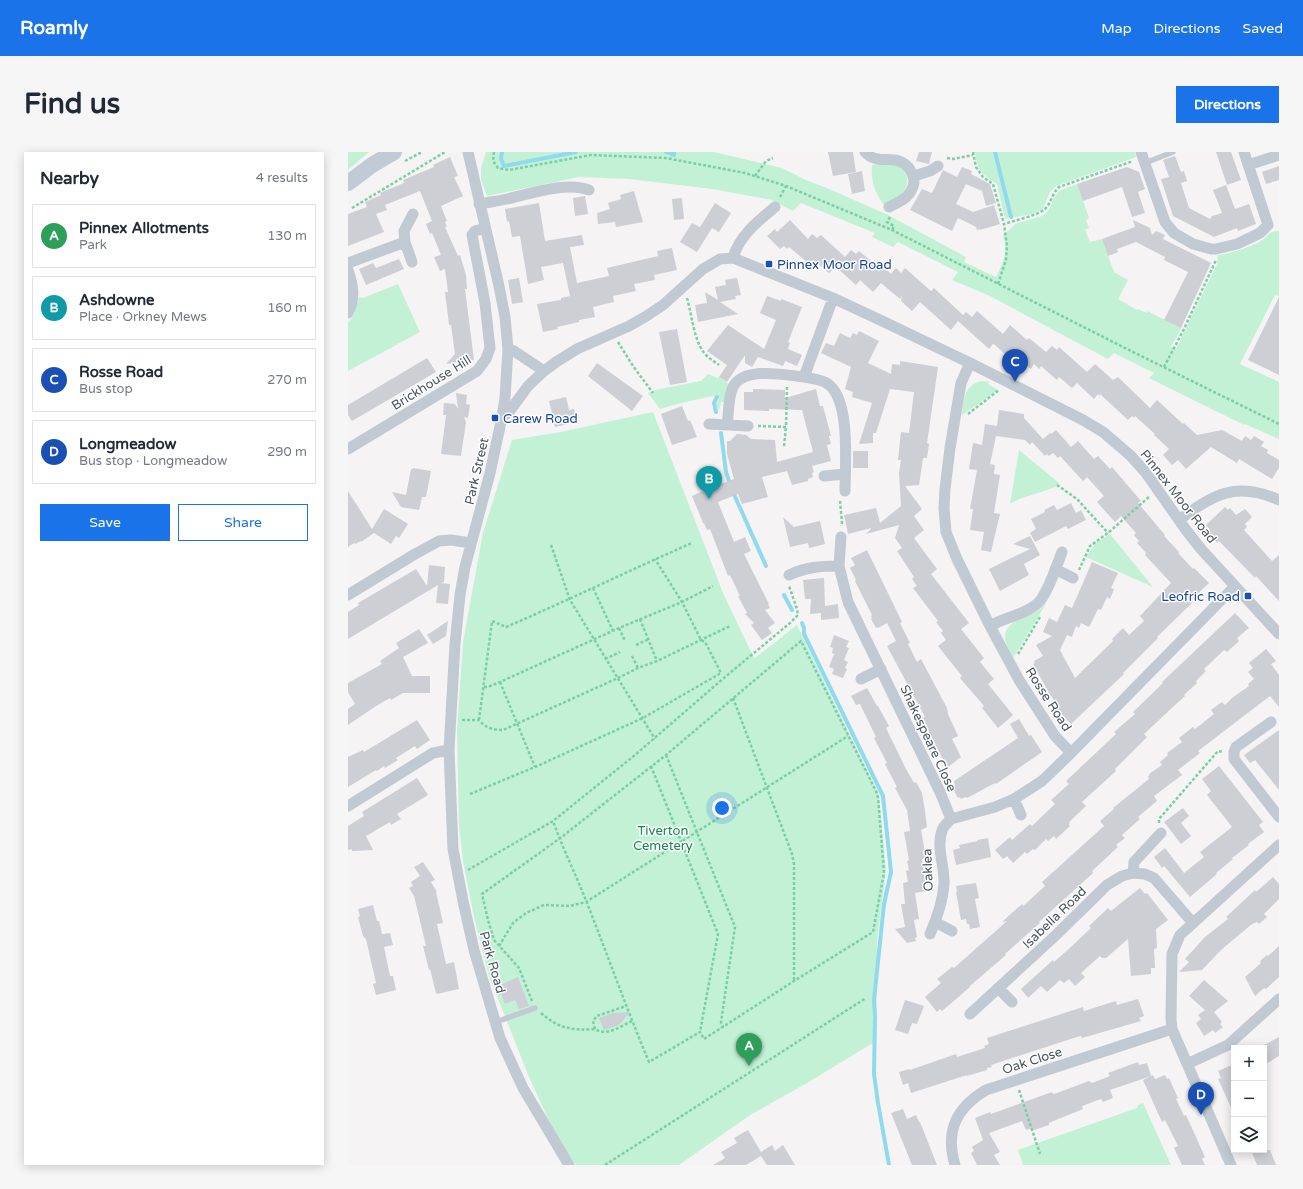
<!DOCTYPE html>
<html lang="en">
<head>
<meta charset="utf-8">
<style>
	:root { --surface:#fff; --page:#f6f6f7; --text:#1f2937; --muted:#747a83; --line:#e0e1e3; --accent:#1a73e8 }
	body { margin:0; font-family:"Varela Round",sans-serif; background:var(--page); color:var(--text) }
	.controls { position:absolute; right:12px; bottom:12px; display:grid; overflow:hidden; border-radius:0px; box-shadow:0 2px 10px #0003 }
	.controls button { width:36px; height:36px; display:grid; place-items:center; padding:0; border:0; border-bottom:1px solid var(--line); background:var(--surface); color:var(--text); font:20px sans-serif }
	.you { position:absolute; left:374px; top:656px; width:14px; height:14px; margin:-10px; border:3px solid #fff; border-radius:50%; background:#1a73e8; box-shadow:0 0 0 6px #1a73e833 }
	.badge { display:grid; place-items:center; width:26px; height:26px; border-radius:50%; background:var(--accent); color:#fff; font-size:13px; font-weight:700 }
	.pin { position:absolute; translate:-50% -33px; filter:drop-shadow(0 1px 2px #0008) }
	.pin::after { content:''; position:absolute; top:21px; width:14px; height:12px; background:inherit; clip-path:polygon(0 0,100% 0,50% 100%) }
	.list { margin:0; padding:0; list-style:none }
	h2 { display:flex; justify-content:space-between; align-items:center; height:52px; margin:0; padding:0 16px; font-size:17px }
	h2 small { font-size:13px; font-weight:400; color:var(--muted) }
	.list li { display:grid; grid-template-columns:26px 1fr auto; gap:12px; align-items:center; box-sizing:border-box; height:64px; margin:0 8px 8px; padding:0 8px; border:1px solid var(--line); border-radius:0px }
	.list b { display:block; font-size:15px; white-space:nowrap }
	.list p { margin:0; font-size:13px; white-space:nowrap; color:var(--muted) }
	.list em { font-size:13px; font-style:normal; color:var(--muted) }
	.actions { display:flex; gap:8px; padding:12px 16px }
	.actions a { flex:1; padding:9px 0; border:1px solid var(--accent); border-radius:0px; text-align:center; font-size:14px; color:var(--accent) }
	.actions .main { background:var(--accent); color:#fff }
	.icon { flex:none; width:22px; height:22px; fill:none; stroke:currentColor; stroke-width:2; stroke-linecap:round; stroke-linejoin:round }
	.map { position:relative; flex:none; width:931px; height:1013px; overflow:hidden; border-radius:0px }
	header { display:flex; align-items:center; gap:24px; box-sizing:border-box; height:56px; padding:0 20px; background:var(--accent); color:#fff }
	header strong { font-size:19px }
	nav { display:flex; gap:22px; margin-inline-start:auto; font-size:14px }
	.intro { display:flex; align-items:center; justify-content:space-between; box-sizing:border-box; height:96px; padding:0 24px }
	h1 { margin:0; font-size:28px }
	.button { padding:10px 18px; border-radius:0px; background:var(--accent); color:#fff; font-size:14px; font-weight:700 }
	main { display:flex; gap:24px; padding:0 24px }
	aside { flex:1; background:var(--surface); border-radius:0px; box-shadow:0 2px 10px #0003 }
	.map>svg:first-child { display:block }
	.green { fill:#c3f1d5 }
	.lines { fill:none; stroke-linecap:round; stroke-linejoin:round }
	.stream { stroke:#90daee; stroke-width:4 }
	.building { fill:#cdcfd5 }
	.path { stroke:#7ad0a6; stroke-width:2.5; stroke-dasharray:3 2; stroke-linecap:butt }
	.lane { stroke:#c1cad2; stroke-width:5.5 }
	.street { stroke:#c1cad2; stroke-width:11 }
	.secondary { stroke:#c1cbd6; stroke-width:16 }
	.transit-dot { fill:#1a4fb4; stroke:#fff; stroke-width:1.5 }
	.labels { text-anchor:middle; stroke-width:3; stroke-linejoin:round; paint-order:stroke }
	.transit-label { font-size:13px; fill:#164399; stroke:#fff; text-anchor:start }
	.street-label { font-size:13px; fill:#4a5661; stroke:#fff }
	.park-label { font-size:13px; fill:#17864f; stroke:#fff }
</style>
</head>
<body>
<header>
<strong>Roamly</strong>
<nav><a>Map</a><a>Directions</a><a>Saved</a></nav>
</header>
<div class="intro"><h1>Find us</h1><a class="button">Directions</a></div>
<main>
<aside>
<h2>Nearby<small>4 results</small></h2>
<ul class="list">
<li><span class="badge" style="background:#2e9e5b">A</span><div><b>Pinnex Allotments</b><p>Park</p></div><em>130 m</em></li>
<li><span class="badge" style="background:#0f9aa8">B</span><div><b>Ashdowne</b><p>Place · Orkney Mews</p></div><em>160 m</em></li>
<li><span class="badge" style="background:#1a4fb4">C</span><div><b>Rosse Road</b><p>Bus stop</p></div><em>270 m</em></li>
<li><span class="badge" style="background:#1a4fb4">D</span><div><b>Longmeadow</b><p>Bus stop · Longmeadow</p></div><em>290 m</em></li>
</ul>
<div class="actions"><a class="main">Save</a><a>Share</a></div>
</aside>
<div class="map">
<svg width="931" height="1013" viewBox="0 0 931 1013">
	<rect width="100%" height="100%" fill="#f5f3f3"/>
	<path class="green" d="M0,0H21L0,18Z
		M138,0H366L434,16L458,28L481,37L538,62L618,105L616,110L648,125C656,109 660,100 655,82L659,80L667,72L694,64L700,59L706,46L711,39L729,32L741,66L738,68L741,76L737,78L742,90L754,87L766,120L780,128L770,147L789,158L790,157L799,161V159L833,176L823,195L828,197L869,112L870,103C880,102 904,95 913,89C920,85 921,78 931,79V144L927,143L892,212L931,230V287L897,272L896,273L801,226L806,221L766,201L760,207L642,144L604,128L610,120L550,90L545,95L524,85L527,81L453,51L445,59L424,48L364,37L281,27L231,25L139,44L133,27V16Z
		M627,0H787L788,5L708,34L702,40L695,57L684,62L657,67L649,32C632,21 630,19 627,0Z
		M536,11C539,11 543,10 545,11C560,14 564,34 553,44C549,47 541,50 536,53C526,40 523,29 524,13Z
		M50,132L72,180L0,219V171L6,162L11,145L15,146Z
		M360,222L369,226L371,225L381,232L377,250H373L371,259L368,253L371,247L370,245L365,244L333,251L312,257L300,241L307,238L353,229Z
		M634,229L641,230L640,232L650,238L614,263C616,248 616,232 634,229Z
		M305,260L375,441L402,498L407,506L449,473L531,643L538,718L529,789L528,889L459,931L402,963L331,1013H228L207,982L181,925L141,824L126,765L115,709L111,674L109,579L115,490L135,381L164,288L213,280Z
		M671,298L711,331L708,335L671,347L662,352Z
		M762,382L805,435L738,405L747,392Z
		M698,452L665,506C663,501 660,496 658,491C652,471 675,466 687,460C691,458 694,455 698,452Z
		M795,951L823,1013H675L670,998L789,956L790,953Z"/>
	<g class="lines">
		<path class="stream" d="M154,0L153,7L156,14L228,0
			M318,0L326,3V0
			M647,0L663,65
			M368,260L366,251L369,245
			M373,281L378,320L381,329
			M385,340L418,414
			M436,443L444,458
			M454,471L456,476V482L535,644L543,720L536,752L526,848L527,864L526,922L530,951L541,1013"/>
	</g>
	<path class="building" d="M480,0H505L508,20L485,24Z
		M571,0H584L581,12L568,9Z
		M868,0H883L893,28L879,33Z
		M827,4L833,20L836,19L839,29L833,31L841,56L862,67L864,64L874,61L865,38L878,33L887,57L901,52L908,72L890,79L889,76L866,85L825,64L813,27L821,25L815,8Z
		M102,5L110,24L106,25L115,44L93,54L99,69L97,70L99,75H97L110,104L112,103L118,123L119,137H117L126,208L98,212L107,202L103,173H101L97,140H100L97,117L92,119L86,105L93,103L84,81L82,82L78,72L84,69L72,39L37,53L39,58L28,62L36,80L0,94V62L19,55L17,50L33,43L32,41L56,31L55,28L86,15L85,13Z
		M931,14V28L918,32L914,20Z
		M614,15L624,19L623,22L642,32L648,51L638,54L634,39L618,32L608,52L625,60L646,53L652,72L632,78V77L629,78L628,75L610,66L604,79L562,58L574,37L584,41L595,18L609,25Z
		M779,15L791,20L797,37L790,40L797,61L784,65L774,35L735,49L729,32Z
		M514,19L517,39L504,42L500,22Z
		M286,39L295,70L268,75L267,70L250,72L249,61L262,57L260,51L273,47L272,43Z
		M237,44L240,62L227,64L225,46Z
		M334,46L336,67L326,68L324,47Z
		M191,51L197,89L234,83L236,93L222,95L229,131L261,124L259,116L310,104L309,99L324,96L329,118L306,123L307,128L286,132L288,139L265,144L266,150L245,155L247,165L231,168V170L209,175L210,177L195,180L189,152L213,148V146L222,144L215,111L193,115L196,128L180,132L172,84L164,85L161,69L159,70L157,57Z
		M367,51L383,61L371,80L364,76L349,100L332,90L344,71L352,75Z
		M442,68L460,87L464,82L469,86L473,83L497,105L503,98L508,102L511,99L529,114L532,116L534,113L543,122L548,116L553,121L557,116L583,139L586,136L615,163L618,160L624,165L629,159L655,182L662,173L679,188L681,186L698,200L704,194L709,198L711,195L739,220L747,212L765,228L770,225L802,256L809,248L835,272L836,271L849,283L874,278L894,289L897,284L903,288L906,284L916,290L913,294L920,298L919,301L931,308V316L924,327L891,307L889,311L863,295L838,317L830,308L824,313L815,303L821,297L806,283L807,282L787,264L786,266L784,264L780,268L752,242L751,244L750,242L746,247L729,231L724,236L711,225L709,228L693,214L691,217L686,212L683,217L665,202L661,206L647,193L645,192L641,197L610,169L603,178L572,150L564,159L553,149L554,143L552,147L533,131L525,140L512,128L508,133L488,115L481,121L468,110L464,114L441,95L439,97L436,94L432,97L419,84L427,77L429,80Z
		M785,68L802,76L804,83L808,79L817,83L815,87L863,111L833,176L816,168L840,120L816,108L817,105L788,90L769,97L770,100L760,104L754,87L787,75Z
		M51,107L56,117L18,133L11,117L25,111L28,116Z
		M171,126L175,150L164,152L160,128Z
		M389,126L393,143L387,144L388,147L372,150L390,162L350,170L347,153L359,151L357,140L370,148L367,135L378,133L377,128Z
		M419,144L433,149V147L454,155L440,190L442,191L440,197L454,203L449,214L437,209L435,214L410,205L404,215L397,211V203L379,230L371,225L379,213L359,199L380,173L416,197L428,168L412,161Z
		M931,145V223L900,208Z
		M329,177L339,230L322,233L311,180Z
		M511,179L531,189L520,211L543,222L544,212L552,213V209L590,215L579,291L581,292L579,306H575L571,333L557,334L574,357L566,364L576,378L566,386L589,417L583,422L621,471L613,477L636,506L632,510L646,527L640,532L665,563L650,576L634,556L636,554L612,526L614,524L590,494L598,488L593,481L595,479L588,470L590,469L565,436L569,434L564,427L566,425L549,399L554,396L547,386L551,373L518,382L523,377V376L500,382L496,363L528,356L532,371L553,354L551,321L553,308H550L553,280L561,281L566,240L542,237L528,281H525V291L511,292L524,251L504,245L505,240L497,237L503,215L473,201L478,191L486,194L492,181L502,186L505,181L509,183Z
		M79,206L88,220L4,269L0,263V253Z
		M249,211L295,244L284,259L240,224Z
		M405,237L437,238V246L468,237L472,254H475L483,284H481L483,292L479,293L483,309L464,314L466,320L464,321L465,325L460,327V329L444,333L439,319L414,325L420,345L394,352L390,342L370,350L386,390L397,385L403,399L396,402L421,452H420L422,456L417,458L427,471L420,476L424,481L414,488L403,473L406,471L397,462L399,461L390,444H392L382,423L380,424L362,377L359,378L356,371H355L344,344L355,339L353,333L365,329L367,334L386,327L379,302V289H382L389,282L398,283L403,287L427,288L429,310L465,300L454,258L421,257V259L396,258V240H405Z
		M108,241L119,243L118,252L122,253L120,266L116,265L118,270L113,304L93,302L98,263H95L96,251L107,252L110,257Z
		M218,245L221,258L226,257L229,268L224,269V271L207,275L201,249Z
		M334,254L340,269L342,268L349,285L324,293L313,262Z
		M651,258L676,262V266L695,287L702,281L703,282L708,278L723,295L730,289L746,307L750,304L762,317L764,315L793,349L790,351L817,383L816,384L831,400L830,401L845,417L846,416L861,431L843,448L845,450L809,485L810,486L775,521L776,522L723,572L709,558L711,556L700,539L685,512L687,511L686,509L695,504L688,493L704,484L695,480L701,466L709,470L717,453L724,456L744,410L770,421L763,436L766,437L762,447L759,445L753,458L750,457L741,475L733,471L731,476L728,474L724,485L719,483L712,498L727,526L765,489L764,487L775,476L781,483L796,469L792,464L823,431L797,403L798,401L789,391L791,389L786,383L788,381L773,364L767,370L749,350L756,344L739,325L735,329L712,304L710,306L705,301L701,304L699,302L697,304L684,290L682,293L677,288L648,284L642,312L647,313L646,322L652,323L646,361L652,362L643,400L633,398L636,380L622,378L625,357H622L629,318L621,317L625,291L634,293L637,272L649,274Z
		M505,299H520V316H505Z
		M65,316L83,319L78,345H74L71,358L53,355L44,340L58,343L63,317H65Z
		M0,339L24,377L36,357L60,372L51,386L48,384L43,392L26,381L13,390V389L7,392L6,391L0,395Z
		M723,351L728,361L733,358L738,368L720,377L718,374L687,390L682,381L688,377L683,367L697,360L696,358L706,353L709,358Z
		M877,355L880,358L882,356L888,363L897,357L904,365L897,372L899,375L896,378L924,409L931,403V449L908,424L907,426L871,389L869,391L860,381L862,378L858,373Z
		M435,365L446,375L472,369L477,392L461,396L460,391L442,395Z
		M682,384L692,403L676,412L681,423L652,439L641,417L682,397L665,392Z
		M519,398L554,470L552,471L562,491L560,492L569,510L573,507L599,556L600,562L610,584L604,587L613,605L599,616L580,578H581L575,566L577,565L539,494L548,489L539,471L530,476L529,475L528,476L523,467L524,466L523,464L524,463L507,429L508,428L502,416L507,413L503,406Z
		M81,413L97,415L96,430L93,431L102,432L100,452L88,451L90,433L0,487V460L11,453L10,451L68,417L79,434Z
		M476,426L477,454L490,452L491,466L473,468V461L462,462L463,447H457L455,428Z
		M887,461L901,476L889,486L891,489L879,500L876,498L856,517L858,519L848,529L849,531L836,543L837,544L826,554L796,582L799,585L767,617L768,619L734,650L738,654L721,670L722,671L721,672L722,674L708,687L706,684L700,689L698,687L687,698L685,697L679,702L677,700L665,711L659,704L655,707L647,698L662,685L664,688L682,672L684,674L707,652L703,648L721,632L718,629L768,582L766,580L787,562L785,560L815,531L814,530Z
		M100,469L98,484L85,492L79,483Z
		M71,477L80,491L55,505L64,524H82V541H55L43,548L42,546L28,554L0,573V557L7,552L0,540V531L34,512L32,509L51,496L48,491Z
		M486,483L501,489L498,495L501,496L496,508L500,510L497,516L499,517L495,526L484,522L486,517L481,515L486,502L484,501L485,496L482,495Z
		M918,497L928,509L923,512L931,523V555L922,544L850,599L852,601L830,618L834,623L806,644L809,649L790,665L792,667L774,683L777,686L768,693L770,695L744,719L745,721L691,770L692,771L657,802L658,803L622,834V835L594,859L592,857L589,860L577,845L593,831L589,827L604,815L606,816L659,769L654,770L674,752L675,754L697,734L694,730L756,674L752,669L766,657L765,656L801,627L800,624L802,623L801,622L814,613L812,610L820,603L819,601L834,590L831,586L845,575L847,577L866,562L863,558L874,550L877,553L884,546L901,534L900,532L906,527L900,520L905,516L901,511Z
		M519,536L529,554H530L541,574L538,576L558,617L566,631L568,630L574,641L577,659L579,675L573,678L578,706L574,707L578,736H577L578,739L567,741L571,767L566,768L569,785L567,786L568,789L559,791L547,777L557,775L553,752H557L555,731L560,730L558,719L561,718L559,709L561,708L556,680L562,679L559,658L547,636L549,635L537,612L539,611L526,586L528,585L512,552L508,553L503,544Z
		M671,567L681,584L683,583L694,600L648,632L647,631L619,646L618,645L613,647L612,645L610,646L605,637L607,636L606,634L607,633L606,629L670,586L662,572Z
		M69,568L82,588L69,597L67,594L48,606L50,608L37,616L36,614L29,619L28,618L0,635V605L15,598L16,600Z
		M931,578V638L907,608L902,611L896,603Z
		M871,614L915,670L911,673L916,680L900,692L901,693L884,706L885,707L868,721L869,722L842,745L816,714L814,716L806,705L817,696L836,721L856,705L852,700L884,675L859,643L863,639L854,627Z
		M69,626L80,643L49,662L53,667L43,673L42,670L18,684L25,698L4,699V697L0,698V674L16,664L14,660Z
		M835,656L841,664L833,671L843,684L833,692L816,670Z
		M640,686L643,705L608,713L605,698L612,696L611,693L630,689L629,688Z
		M75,710L87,728L83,730L89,740H88L95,771L89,772L98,812L106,810L111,837L89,842L88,841L82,817L81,818L75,794H78L66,744L61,736L65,734L63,730L72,724L66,715Z
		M925,725L931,732V747L916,762L919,765L911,772L909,770L904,772L873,798L854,818L831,820L841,810L837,807L857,785L880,767L878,765L907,738L908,740Z
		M628,731L631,746L627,747L632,775L622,777L621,772H619L618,767L613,768L608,740H609L608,734Z
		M792,736L797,742L799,741L820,768L808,777L809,796L806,797L807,816H803V822L783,824L780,787L758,806H754L752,804L733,821L737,825L727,834L721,827L716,831L712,828L699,840L693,834L680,846L673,837L705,808L706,810L725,793L743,776L741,774L760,756L763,759Z
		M25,753L29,769H31L34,782L42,781L45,793L36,795L42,824H45L48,838L28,843L25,832L28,831L18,787L15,784L10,765L12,764L10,757Z
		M931,794V825L918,837L916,836L907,844L897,825L913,811L912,809L919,803L920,804Z
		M170,825L181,854L171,857L167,848L157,852L150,834Z
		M856,828L880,849L866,860L874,870L872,872L875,875L867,881L865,878L856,884L848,871L853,867L850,863L857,858L841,844Z
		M790,847L796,864L791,866L793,869L734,886L733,884L729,885L661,907L643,913L644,915L639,916V918L619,924V923L563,941L560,931L555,933L551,920L561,917L562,918L608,902L609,905L637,896L636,894L641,892L639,886L735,855L736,859L768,849L769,853Z
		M557,848L576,854L569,872L564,871L560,882L547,878Z
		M282,860L271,873L256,878L251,866L265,861Z
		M931,885V904L916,913V893Z
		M790,910L791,913L799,911L803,924L762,938L765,946L755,950L753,947L734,954L735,957L703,970L701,971V973L686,978L685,976L678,978L674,969L641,981L652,1000L646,1003L652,1013H629L623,1001L626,999L624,995L635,988L627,966L642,960L643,962L704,940L705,942L709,941L741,929L744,931L762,924L760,921Z
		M886,912V962L870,927L873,926L870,919Z
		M805,923L807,927L817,923L819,927L821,926L830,946L828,947L836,964L838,963L857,1005L854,1007L857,1013H834L826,996L830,994L817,968L814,970L795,928Z
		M555,957L559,967L568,963L571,970H572L589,1013H564L543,961Z
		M400,978L413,1000L424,993L427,999L435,993L447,1013H419L413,1004L398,1013H365L377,1006L373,1000L389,991L386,986Z
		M903,998H922L928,1013H909Z"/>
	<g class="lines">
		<path class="path" d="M146,0L145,9L150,16L161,18L243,3L318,6L397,21L438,34L544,78L781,198L931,272
			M625,0L628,15L635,25L645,32L656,72
			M599,6L605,7L625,3
			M57,9L74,0
			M407,24L418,9L425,6
			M432,45L438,34
			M4,56L97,0
			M542,65L539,70L546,74L544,78
			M650,132L658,108L659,94L656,72C665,69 691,63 697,57C703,51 704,42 711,35L785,9
			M339,146C344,163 346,191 358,203C362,207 367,210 371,213
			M270,190L285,214L305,241
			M816,215L836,177L868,108
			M620,262L651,238
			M410,274L438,275L439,234
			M436,294L438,275
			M709,333L729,347L760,381
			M492,349L494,370L493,374
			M203,393L222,448L307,587
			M731,418L742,394L760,381L802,344
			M245,436L265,479
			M292,467L309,509
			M271,476L277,489
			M288,493L301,487
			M670,502L692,465
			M284,504L290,516
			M257,507L272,500
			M152,530L187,615
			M136,535H140L152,530L271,476L334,450L365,434
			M385,546L444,702L446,712V828
			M114,568H131C137,576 146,578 155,578L270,526L290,516L309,509L382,474
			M131,568L144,469L158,475C221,448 282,418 344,391
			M318,603L387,775L373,870L375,875
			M303,614L370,782L352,880
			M122,642L187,615L295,566L373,521L357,490L353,488L334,450L307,407
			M811,671V667L870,599L875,600
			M120,718L205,669L287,603L377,525L442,471L450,463L449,457L441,434
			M151,794L165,771L178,761L196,753L222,754L238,750L500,584
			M184,849L171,816L146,788L140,768L134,742L211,687L318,603L453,489L528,639L530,645L536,721L525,780L446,829L356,887L352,880L301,910C279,858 260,804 239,751C228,723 215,697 205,669
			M193,861C210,876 224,879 247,877C258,885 273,874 284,869
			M247,877L245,869L249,864L278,854
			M671,938L692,1002
			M257,1013L518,846"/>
		<path class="lane" d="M797,11L825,0
			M148,870L187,856"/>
		<path class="street" d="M120,0L151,134L157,165L160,197L157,246L154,265L142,321L117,415L112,443L107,492L101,598L105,697L115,749L126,798L152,886L175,936L221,1013
			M517,0C530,15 548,0 561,16C564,21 566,24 566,30C564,45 553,49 541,55
			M793,0L817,70L826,81L845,92L863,97H868L889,92L912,81L920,73L896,0
			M900,13L931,3
			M566,24L582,19L590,14
			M131,52C141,50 150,49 159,47C181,42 220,29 241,38
			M57,90L56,79L65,62
			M385,106L485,146L532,168L622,211L735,268L755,280L783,304L798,321L838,378L853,397L931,482
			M0,111L57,90L64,110
			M0,118C5,133 8,146 0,161
			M160,197L166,199L196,219L208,210L229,197L281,174L297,165L315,153L355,117L372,107L385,106C391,84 410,69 427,55
			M622,211L613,231L602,296L597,337L596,356L598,380L609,407L642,474L671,528L707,584L723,601
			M456,225C464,227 473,227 480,232C503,248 497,314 497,339
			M154,265L161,260L180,234L196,219
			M361,272L400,274
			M379,272C381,261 380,245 385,235C396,214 437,223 456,225L485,146
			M0,297L129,219L138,207L142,196L137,151L124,83L127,79L137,76
			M476,324L497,322
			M831,368C866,342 888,329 931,348
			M491,414L493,385
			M707,417L725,426
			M441,423C458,415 473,414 491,414L500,450L592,640L603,667
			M0,443L67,402L91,389L103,388L123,391
			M642,474C657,465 677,463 690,451C699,443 709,413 714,400
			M513,527L533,517
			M923,570L888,595L886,600V607L931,665
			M666,647L673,663
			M0,654L85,601L101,598
			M603,667L647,655L666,647L694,629L723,601L887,434
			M785,721L797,722L806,726L845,771
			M587,770L604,779
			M582,782C589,766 595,749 596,732C597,714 587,694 595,676C597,673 600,670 603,667
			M650,836L664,850
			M622,862L707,784L759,733L774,724L785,721L786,710L813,681
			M839,912L880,893L931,847
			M607,1013C597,979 608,956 638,938L824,877
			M883,1013L824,877L823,867L824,802L832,783L931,693"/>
		<path class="secondary" d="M0,31L24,13L46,0"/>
	</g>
	<g class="transit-dot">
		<rect x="417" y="108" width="8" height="8" rx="2"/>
		<rect x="143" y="262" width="8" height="8" rx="2"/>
		<rect x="896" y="440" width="8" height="8" rx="2"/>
	</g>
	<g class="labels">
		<g class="transit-label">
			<text x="429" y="117">Pinnex Moor Road</text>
			<text x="155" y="271">Carew Road</text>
			<text x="892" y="449" text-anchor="end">Leofric Road</text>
		</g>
		<g class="street-label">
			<text transform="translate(83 230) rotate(-32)" y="5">Brickhouse Hill</text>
			<text transform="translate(128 319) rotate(-77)" y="5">Park Street</text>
			<text transform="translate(831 344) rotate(52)" y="5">Pinnex Moor Road</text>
			<text transform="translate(701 547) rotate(57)" y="5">Rosse Road</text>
			<text transform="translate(581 586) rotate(65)" y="5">Shakespeare Close</text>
			<text transform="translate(579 718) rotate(-92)" y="5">Oaklea</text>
			<text transform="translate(706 765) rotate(-44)" y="5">Isabella Road</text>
			<text transform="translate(145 810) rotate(74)" y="5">Park Road</text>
			<text transform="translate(684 908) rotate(-18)" y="5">Oak Close</text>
		</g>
		<g class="park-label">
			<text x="315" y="683">Tiverton<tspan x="315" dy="15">Cemetery</tspan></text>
		</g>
	</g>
</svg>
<div class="controls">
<button>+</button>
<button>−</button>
<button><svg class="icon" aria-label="layers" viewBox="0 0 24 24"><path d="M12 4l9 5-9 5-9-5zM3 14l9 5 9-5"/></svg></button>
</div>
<div class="you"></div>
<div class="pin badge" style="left:401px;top:914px;background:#2e9e5b">A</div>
<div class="pin badge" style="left:361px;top:347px;background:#0f9aa8">B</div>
<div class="pin badge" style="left:667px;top:230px;background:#1a4fb4">C</div>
<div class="pin badge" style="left:853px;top:963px;background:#1a4fb4">D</div>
</div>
</main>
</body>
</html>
